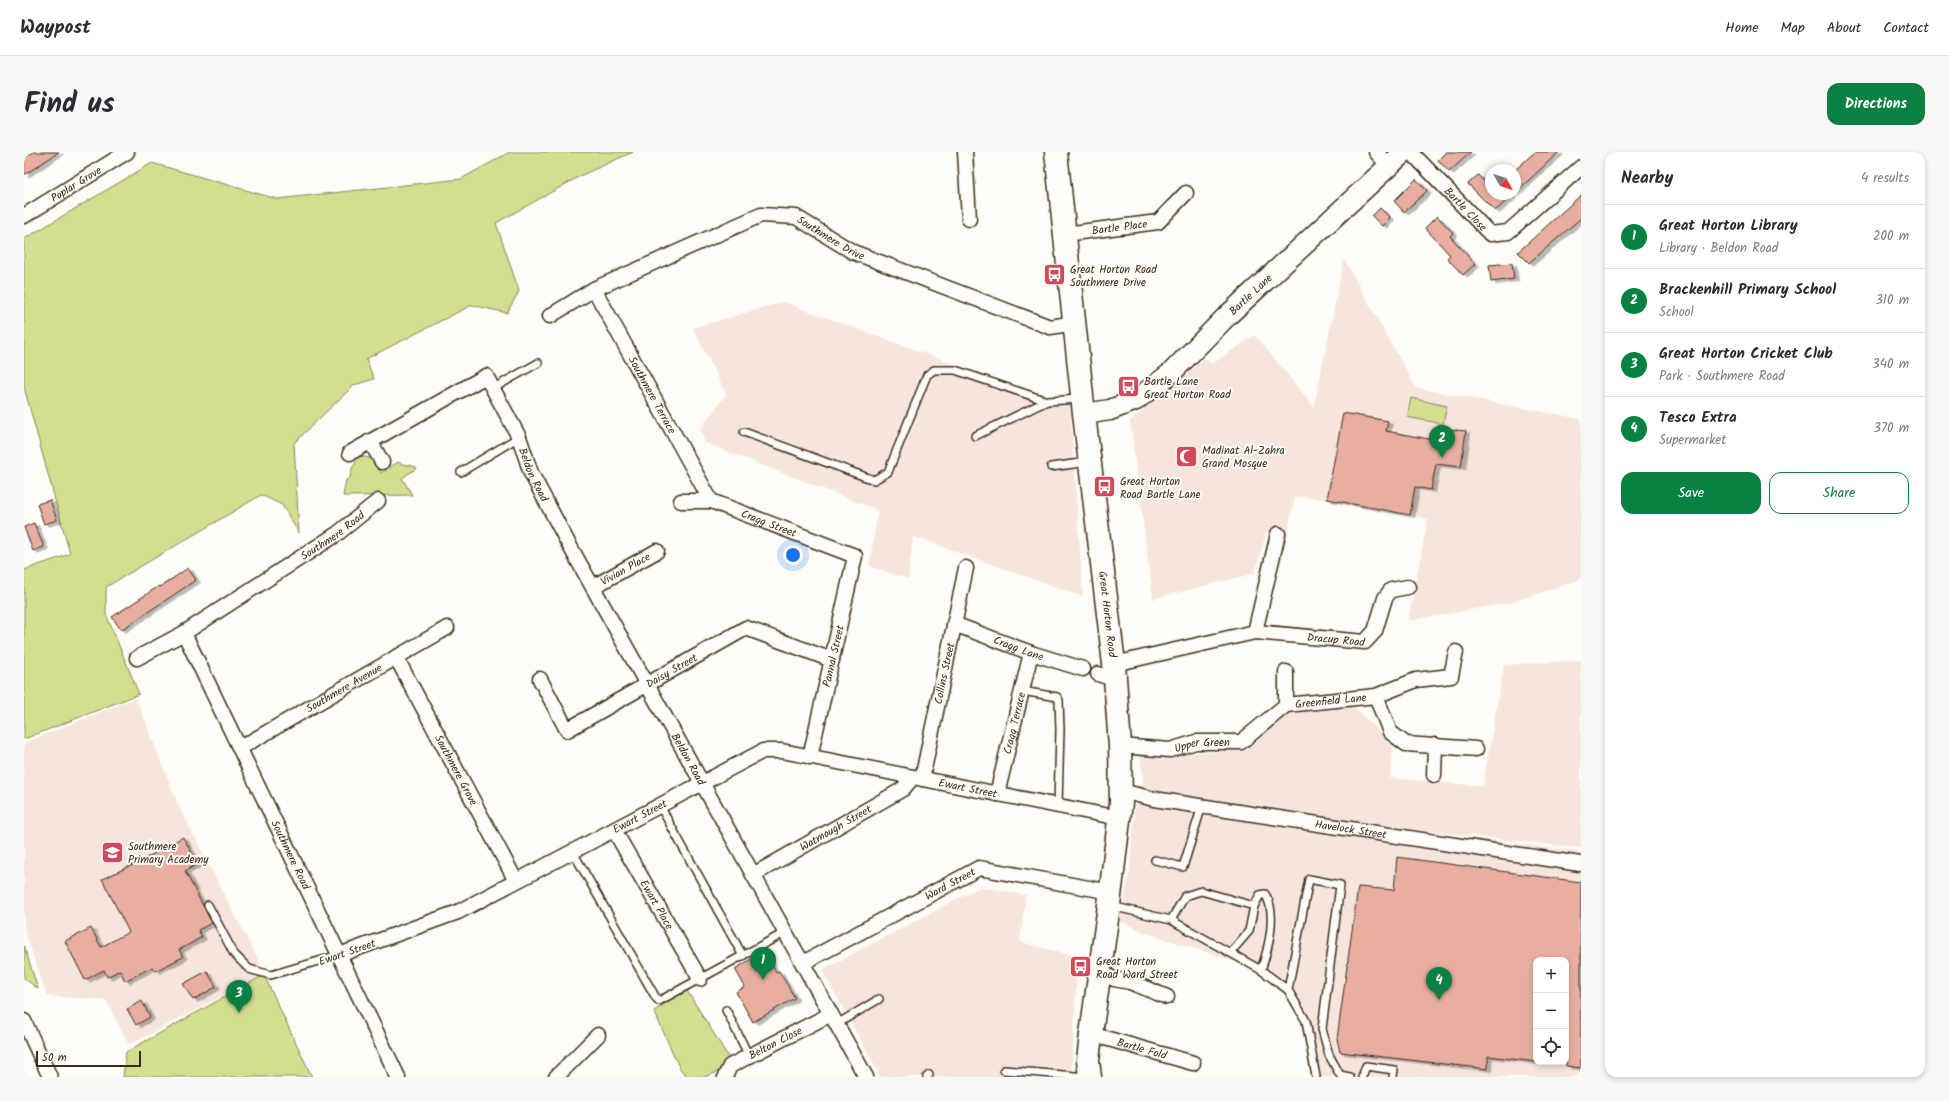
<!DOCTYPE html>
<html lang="en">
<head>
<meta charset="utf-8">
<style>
	:root { --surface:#fff; --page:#f7f7f7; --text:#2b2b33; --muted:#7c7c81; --line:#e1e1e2; --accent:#0b8043 }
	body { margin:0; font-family:Kalam,sans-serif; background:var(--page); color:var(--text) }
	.controls { position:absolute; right:12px; bottom:12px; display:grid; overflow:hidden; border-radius:8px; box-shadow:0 2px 6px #0003 }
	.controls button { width:36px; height:36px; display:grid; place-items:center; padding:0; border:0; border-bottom:1px solid var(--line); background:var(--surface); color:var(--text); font:20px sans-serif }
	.compass { position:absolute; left:1461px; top:12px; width:36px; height:36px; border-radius:50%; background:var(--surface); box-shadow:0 2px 6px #0003; rotate:129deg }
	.scale { position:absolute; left:12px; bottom:10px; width:105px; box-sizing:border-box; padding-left:4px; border:2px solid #3b2a1e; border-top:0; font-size:11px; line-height:14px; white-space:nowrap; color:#3b2a1e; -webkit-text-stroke:3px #fdfcf7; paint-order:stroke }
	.you { position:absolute; left:769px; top:403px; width:14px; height:14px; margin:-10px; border:3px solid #fff; border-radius:50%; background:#1a73e8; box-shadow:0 0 0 6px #1a73e833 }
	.badge { display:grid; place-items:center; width:26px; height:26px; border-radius:50%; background:var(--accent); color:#fff; font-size:13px; font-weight:700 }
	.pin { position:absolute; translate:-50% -33px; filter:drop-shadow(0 1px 2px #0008) }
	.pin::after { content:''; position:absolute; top:21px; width:14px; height:12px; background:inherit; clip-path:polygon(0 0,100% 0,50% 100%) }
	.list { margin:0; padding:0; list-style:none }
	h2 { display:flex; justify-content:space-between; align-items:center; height:52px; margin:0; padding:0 16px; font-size:17px }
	h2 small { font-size:13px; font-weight:400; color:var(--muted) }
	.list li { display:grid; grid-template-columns:26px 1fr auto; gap:12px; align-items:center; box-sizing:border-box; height:64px; padding:0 16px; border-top:1px solid var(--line) }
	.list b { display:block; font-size:15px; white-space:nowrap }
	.list p { margin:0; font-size:13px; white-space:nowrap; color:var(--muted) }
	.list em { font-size:13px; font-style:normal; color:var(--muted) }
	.actions { display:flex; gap:8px; padding:12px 16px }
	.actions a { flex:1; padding:9px 0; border:1px solid var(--accent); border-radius:12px; text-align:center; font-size:14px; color:var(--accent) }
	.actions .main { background:var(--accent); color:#fff }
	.icon { flex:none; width:22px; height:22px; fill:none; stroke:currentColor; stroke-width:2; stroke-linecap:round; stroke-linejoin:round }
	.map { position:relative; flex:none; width:1557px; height:925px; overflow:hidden; border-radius:12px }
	header { display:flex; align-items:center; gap:24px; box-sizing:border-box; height:56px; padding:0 20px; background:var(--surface); border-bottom:1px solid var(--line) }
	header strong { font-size:19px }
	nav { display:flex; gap:22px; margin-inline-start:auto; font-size:14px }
	.intro { display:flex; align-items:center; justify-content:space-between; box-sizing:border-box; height:96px; padding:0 24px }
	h1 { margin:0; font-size:28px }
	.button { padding:10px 18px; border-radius:12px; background:var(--accent); color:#fff; font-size:14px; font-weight:700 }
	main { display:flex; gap:24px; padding:0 24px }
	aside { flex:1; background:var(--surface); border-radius:12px; box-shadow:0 2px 6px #0003 }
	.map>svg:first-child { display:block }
	.built { fill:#f6e5dd; fill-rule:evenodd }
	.green { fill:#d3de91; stroke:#878458 }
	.building { fill:#e7aea1; stroke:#3b2a1e; filter:url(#shadow) }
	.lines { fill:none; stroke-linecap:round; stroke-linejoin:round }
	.lane-casing { stroke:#3b2a1e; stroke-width:10 }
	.street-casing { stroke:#3b2a1e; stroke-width:17 }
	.secondary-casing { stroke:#3b2a1e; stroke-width:23 }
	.primary-casing { stroke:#3b2a1e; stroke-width:25 }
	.lane { stroke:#fdfcf7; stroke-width:7 }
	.street { stroke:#fdfcf7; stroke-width:14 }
	.secondary { stroke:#fdfcf7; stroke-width:20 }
	.primary { stroke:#fdfcf7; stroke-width:22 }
	.labels { text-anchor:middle; stroke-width:4; stroke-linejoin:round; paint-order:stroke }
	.street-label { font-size:11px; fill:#3b2a1e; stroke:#fdfcf7 }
	.poi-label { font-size:11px; fill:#3b2a1e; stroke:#fdfcf7; text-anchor:start }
</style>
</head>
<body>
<header>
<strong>Waypost</strong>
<nav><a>Home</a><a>Map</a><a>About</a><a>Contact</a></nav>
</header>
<div class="intro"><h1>Find us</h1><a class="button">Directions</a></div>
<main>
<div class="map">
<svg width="1557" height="925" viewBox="0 0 1557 925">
	<defs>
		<filter id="shadow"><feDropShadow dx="4.5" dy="2.5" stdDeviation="0" flood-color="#0004"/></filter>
	</defs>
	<rect width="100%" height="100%" fill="#fdfcf7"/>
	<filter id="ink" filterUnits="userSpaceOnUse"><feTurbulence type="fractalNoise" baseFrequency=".025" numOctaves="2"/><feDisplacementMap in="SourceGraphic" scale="8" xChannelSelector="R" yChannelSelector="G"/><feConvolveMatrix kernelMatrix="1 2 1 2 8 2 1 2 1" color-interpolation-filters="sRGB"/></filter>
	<g filter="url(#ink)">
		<path class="built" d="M1320,107L1392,236L1557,267V427L1489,450L1384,469L1404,367L1303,347L1271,345L1263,384L1242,381L1231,421L1129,447L1106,269L1180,207L1188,212L1231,183L1290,255Z
			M759,150L1046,254L1059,445L889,384L884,427L845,414L854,358L681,291L676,277L702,242L669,176Z
			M1557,508V696L1348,673L1557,700V925H1292L1282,869L1264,838L1237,818L1123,781L1096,769L1106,718L1113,633L1120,634L1116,604L1223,598L1261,563L1317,540L1369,595L1366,626L1459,634L1480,513ZM1512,808H1542V910H1512Z
			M112,546L155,655L236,811L233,826L105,893L82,848L23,844L0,777V591Z
			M956,735L1002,743L996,790L1054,805L1047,925H857L798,818Z"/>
		<path class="green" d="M486,0H609L558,23L472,71L495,139L483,161L448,153L342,207L350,227L330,233L270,291L275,381L258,353L237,343L82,435V462L115,542L0,587V418L46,402L0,235V87L128,11L253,47L437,27Z
			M1387,246L1423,254L1419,272L1383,265Z
			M336,304L349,307L357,321L374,310C381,314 388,312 393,316L378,326L388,343L319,344L322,328L326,326L328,316L332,311L331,306Z
			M0,794L14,837L0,826Z
			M240,823L288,925H99L102,900Z
			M662,837L705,906L699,911L694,920L680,925H664L656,917L630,859Z"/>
		<path class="building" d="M9,0H35L0,23V6Z
			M1422,0H1447L1425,20L1414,8Z
			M1511,0H1535L1491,41V18Z
			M1454,23L1467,37V42H1490L1471,59L1444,32Z
			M1392,27L1403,39L1380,60L1370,49Z
			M1557,43V66L1505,111L1494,100Z
			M1356,56L1366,66L1358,74L1348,64Z
			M1413,64L1429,81L1426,84L1451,112L1439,123L1423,106L1426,103L1401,76Z
			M1488,111L1490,127L1467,130L1465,113Z
			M1319,261L1364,269L1362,279L1421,290L1423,277L1442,279L1437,315L1412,312L1407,338L1391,335L1386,363L1303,347Z
			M26,348L33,368L20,372L13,352Z
			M10,371L20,395L9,399L0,375Z
			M164,416L172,428L97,478L88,465L135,434L136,435Z
			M159,685L174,712L161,719L188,771L174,778L178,785L155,798L159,805L131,819L128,815L101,829L96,818L83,825L80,818L61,828L41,789L67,776L77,795L105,780L78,727L115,710Z
			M1373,705L1557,730V916L1542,914V808H1512V910L1464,904V917L1316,900L1313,887L1334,735L1370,738Z
			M740,799L752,820L755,819L771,846L729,870L712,840L721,835L711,817Z
			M183,819L192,835L169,848L159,832Z
			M118,849L126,865L112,873L103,857Z"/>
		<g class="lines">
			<defs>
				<path id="lane" d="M468,237L514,211
					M720,280L850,328L864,320L903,223L910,218H931L1023,249L1056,247
					M951,284L1023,249
					M1027,315L1064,310
					M437,320L495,285
					M998,539L1033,545L1035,548L1036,578L1034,654
					M636,654L719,804
					M549,700L632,846L635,849L762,780
					M1131,708L1159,715L1178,654
					M184,753L210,802L225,817L247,823L315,803
					M1087,754L1147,768L1237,818L1264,838L1282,869L1292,925
					M1230,754L1236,743L1241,742C1254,761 1244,798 1237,818
					M1147,768L1161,744L1177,739L1230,754L1225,779L1207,800
					M1264,838L1285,727L1316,733L1298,877L1305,903L1316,923L1326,925
					M702,858L725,904
					M813,872L855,847
					M980,918L1063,925
					M903,925L905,923
					M1338,925L1342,914L1370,918L1369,925"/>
				<g id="street">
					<path d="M941,0L945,67"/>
					<path d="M1352,0L1365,14"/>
					<path id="s1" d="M1387,0L1466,82L1484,80L1557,15"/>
					<path id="s2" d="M0,64L103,0"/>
					<path id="s3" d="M1041,82L1134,70L1162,41"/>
					<path id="s4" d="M570,137L687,349"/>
					<path id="s5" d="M526,164L570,137L737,63L772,65L829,100L1026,175L1051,171"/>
					<path d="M346,289L358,310"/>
					<path id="s6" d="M326,301L462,224L495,285L507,321L543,389L842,925"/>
					<path id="s7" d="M657,349H687L831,404L786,605"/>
					<path id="s8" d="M569,435L633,399"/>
					<path id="s9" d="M930,472L1007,501L1059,517"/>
					<path d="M1231,480L1254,382"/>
					<path id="s10" d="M160,481L374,925"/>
					<path id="s11" d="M372,505L492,729"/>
					<path id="s12" d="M113,506L160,481L313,382L354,349"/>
					<path id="s13" d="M1090,512L1231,480L1341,490L1351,479L1361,446L1367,438L1384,435"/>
					<path d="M1074,522L1092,528"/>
					<path id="s14" d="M516,527L543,578L722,476L808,508"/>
					<path d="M1352,544L1366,580L1382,592L1452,597"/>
					<path id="s15" d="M1262,553L1352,544L1392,528L1427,524L1432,500"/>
					<path id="s16" d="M1096,594L1146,598L1172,590H1217L1262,553V520"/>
					<path id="s17" d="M216,596L423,476"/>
					<path d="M1410,623L1411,593"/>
					<path id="s18" d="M898,627L942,416"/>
					<path id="s19" d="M1097,639L1130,647L1556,712"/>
					<path id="s20" d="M973,642L1007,501"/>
					<path id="s21" d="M590,678L676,827"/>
					<path id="s22" d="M729,723L879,637L889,625"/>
					<path id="s23" d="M315,803L434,760L739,599H758L1095,666"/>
					<path id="s24" d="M779,811L955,716L1087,740"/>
					<path d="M1075,820L1090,827L1106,830L1143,845"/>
					<path d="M0,869L26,925"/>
					<path id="s25" d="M1067,882L1169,911"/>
					<path d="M532,925L574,883"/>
					<path id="s26" d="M701,925L706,914L807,862"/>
				</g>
				<g id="secondary">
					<path id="s27" d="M1060,262L1086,258L1112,248L1147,221L1202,165L1380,0"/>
				</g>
				<g id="primary">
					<path id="s28" d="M1032,0L1060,262L1090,512L1096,594L1097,651L1085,753L1067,882L1064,909L1066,925"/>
				</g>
			</defs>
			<use href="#lane" class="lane-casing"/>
			<use href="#street" class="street-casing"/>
			<use href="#secondary" class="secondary-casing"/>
			<use href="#primary" class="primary-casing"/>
			<use href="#lane" class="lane"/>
			<use href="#street" class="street"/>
			<use href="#secondary" class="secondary"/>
			<use href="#primary" class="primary"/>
		</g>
	</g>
	<defs>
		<symbol id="bus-square" viewBox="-11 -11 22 22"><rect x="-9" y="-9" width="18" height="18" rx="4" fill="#d1495b" stroke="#fdfcf7"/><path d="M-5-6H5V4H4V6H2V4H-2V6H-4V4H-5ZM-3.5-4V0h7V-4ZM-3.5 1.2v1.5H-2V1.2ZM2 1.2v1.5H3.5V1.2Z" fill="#fff"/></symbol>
		<symbol id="mosque-square" viewBox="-11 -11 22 22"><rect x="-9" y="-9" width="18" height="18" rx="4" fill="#d1495b" stroke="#fdfcf7"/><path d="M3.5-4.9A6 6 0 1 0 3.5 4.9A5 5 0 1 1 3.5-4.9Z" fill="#fff"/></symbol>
		<symbol id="school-square" viewBox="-11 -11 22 22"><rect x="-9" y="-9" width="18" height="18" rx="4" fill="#d1495b" stroke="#fdfcf7"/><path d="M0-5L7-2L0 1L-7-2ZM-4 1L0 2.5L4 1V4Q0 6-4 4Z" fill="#fff"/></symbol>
	</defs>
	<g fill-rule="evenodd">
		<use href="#bus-square" x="1018" y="110" width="25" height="25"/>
		<use href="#bus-square" x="1092" y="222" width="25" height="25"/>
		<use href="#mosque-square" x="1150" y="292" width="25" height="25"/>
		<use href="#bus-square" x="1068" y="322" width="25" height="25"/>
		<use href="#school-square" x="76" y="688" width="25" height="25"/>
		<use href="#bus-square" x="1044" y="802" width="25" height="25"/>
	</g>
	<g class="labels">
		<g class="street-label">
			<text dy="4" stroke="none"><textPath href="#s2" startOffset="61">Poplar Grove</textPath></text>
			<text dy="4" stroke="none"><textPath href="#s1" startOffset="79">Bartle Close</textPath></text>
			<text dy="4" stroke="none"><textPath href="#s3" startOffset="55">Bartle Place</textPath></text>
			<text dy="4" stroke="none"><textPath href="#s5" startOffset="310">Southmere Drive</textPath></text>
			<text dy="4" stroke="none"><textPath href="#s27" startOffset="210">Bartle Lane</textPath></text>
			<text dy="4" stroke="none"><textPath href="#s4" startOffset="121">Southmere Terrace</textPath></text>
			<text dy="4" stroke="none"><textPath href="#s6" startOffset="266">Beldon Road</textPath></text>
			<text dy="4" stroke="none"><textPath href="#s7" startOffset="92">Cragg Street</textPath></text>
			<text dy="4" stroke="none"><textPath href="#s12" startOffset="231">Southmere Road</textPath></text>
			<text dy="4" stroke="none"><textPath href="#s8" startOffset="37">Vivian Place</textPath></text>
			<text dy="4" stroke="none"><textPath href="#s28" startOffset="465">Great Horton Road</textPath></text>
			<text dy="4" stroke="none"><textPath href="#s13" startOffset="226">Dracup Road</textPath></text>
			<text dy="4" stroke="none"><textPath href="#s9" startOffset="69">Cragg Lane</textPath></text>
			<text transform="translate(809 504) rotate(-77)" y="4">Pannal Street</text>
			<text dy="4" stroke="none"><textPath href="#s14" startOffset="178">Daisy Street</textPath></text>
			<text dy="4" stroke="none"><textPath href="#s18" startOffset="108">Collins Street</textPath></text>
			<text dy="4" stroke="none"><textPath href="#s17" startOffset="120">Southmere Avenue</textPath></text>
			<text dy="4" stroke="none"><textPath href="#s15" startOffset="45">Greenfield Lane</textPath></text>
			<text dy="4" stroke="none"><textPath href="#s20" startOffset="73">Cragg Terrace</textPath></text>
			<text dy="4" stroke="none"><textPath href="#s16" startOffset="83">Upper Green</textPath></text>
			<text dy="4" stroke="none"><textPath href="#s6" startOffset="590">Beldon Road</textPath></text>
			<text dy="4" stroke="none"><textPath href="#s11" startOffset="128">Southmere Grove</textPath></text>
			<text dy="4" stroke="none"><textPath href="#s23" startOffset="680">Ewart Street</textPath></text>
			<text dy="4" stroke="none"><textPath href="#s23" startOffset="332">Ewart Street</textPath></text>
			<text dy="4" stroke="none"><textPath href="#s22" startOffset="95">Watmough Street</textPath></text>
			<text dy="4" stroke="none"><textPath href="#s19" startOffset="233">Havelock Street</textPath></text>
			<text dy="4" stroke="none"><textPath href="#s10" startOffset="246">Southmere Road</textPath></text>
			<text dy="4" stroke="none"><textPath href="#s24" startOffset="167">Ward Street</textPath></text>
			<text dy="4" stroke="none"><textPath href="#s21" startOffset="86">Ewart Place</textPath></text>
			<text transform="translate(323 800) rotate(-19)" y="4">Ewart Street</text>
			<text dy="4" stroke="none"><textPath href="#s26" startOffset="63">Belton Close</textPath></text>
			<text dy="4" stroke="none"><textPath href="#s25" startOffset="53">Bartle Fold</textPath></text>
		</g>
		<g class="poi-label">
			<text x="1046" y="121">Great Horton Road<tspan x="1046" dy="13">Southmere Drive</tspan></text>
			<text x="1120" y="233">Bartle Lane<tspan x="1120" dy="13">Great Horton Road</tspan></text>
			<text x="1178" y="302">Madinat Al-Zahra<tspan x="1178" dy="13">Grand Mosque</tspan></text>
			<text x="1096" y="333">Great Horton<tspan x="1096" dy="13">Road Bartle Lane</tspan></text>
			<text x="104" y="698">Southmere<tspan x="104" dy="13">Primary Academy</tspan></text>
			<text x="1072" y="813">Great Horton<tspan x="1072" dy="13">Road Ward Street</tspan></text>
		</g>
	</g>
</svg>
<div class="controls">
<button>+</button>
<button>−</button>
<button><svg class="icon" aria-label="locate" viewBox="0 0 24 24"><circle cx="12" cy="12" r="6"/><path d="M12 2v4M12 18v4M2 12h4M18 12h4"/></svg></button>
</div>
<svg class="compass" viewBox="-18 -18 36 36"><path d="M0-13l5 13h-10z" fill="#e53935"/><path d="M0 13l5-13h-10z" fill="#7c7c81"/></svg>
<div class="scale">50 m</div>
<div class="you"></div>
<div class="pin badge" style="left:739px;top:828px">1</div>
<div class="pin badge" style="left:1418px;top:306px">2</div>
<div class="pin badge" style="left:215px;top:861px">3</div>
<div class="pin badge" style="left:1415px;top:848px">4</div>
</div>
<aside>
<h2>Nearby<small>4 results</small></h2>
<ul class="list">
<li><span class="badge">1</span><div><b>Great Horton Library</b><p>Library · Beldon Road</p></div><em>200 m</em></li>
<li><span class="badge">2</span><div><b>Brackenhill Primary School</b><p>School</p></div><em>310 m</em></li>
<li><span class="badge">3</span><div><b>Great Horton Cricket Club</b><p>Park · Southmere Road</p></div><em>340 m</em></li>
<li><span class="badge">4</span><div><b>Tesco Extra</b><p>Supermarket</p></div><em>370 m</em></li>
</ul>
<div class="actions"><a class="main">Save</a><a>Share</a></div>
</aside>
</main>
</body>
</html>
